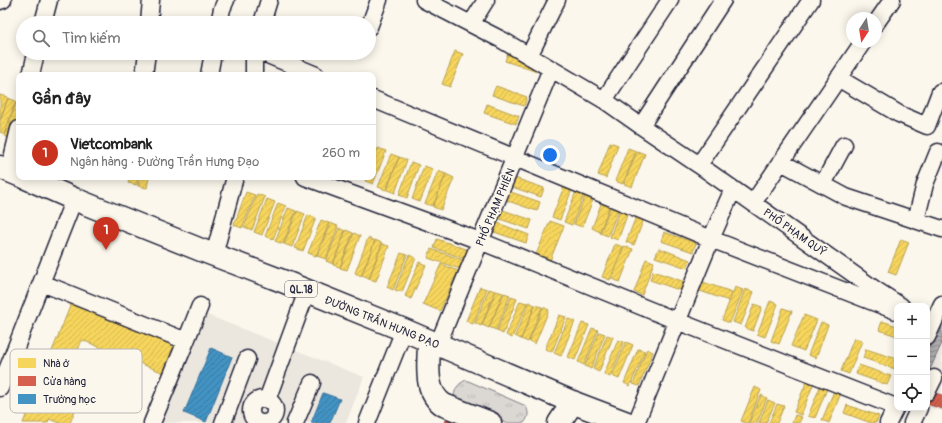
<!DOCTYPE html>
<html lang="vi">
<head>
<meta charset="utf-8">
<style>
	:root { --surface:#fff; --page:#f6f6f6; --text:#222; --muted:#767676; --line:#e0e0e0; --accent:#c8321e }
	body { margin:0; font-family:Pangolin,sans-serif; background:var(--page); color:var(--text) }
	.controls { position:absolute; right:12px; bottom:12px; display:grid; overflow:hidden; border-radius:8px; box-shadow:0 2px 10px #0003 }
	.controls button { width:36px; height:36px; display:grid; place-items:center; padding:0; border:0; border-bottom:1px solid var(--line); background:var(--surface); color:var(--text); font:20px sans-serif }
	.compass { position:absolute; left:846px; top:12px; width:36px; height:36px; border-radius:50%; background:var(--surface); box-shadow:0 2px 10px #0003; rotate:192deg }
	.you { position:absolute; left:550px; top:155px; width:14px; height:14px; margin:-10px; border:3px solid #fff; border-radius:50%; background:#1a73e8; box-shadow:0 0 0 6px #1a73e833 }
	.badge { display:grid; place-items:center; width:26px; height:26px; border-radius:50%; background:var(--accent); color:#fff; font-size:13px; font-weight:700 }
	.pin { position:absolute; translate:-50% -33px; filter:drop-shadow(0 1px 2px #0008) }
	.pin::after { content:''; position:absolute; top:21px; width:14px; height:12px; background:inherit; clip-path:polygon(0 0,100% 0,50% 100%) }
	.list { margin:0; padding:0; list-style:none }
	h2 { display:flex; justify-content:space-between; align-items:center; height:52px; margin:0; padding:0 16px; font-size:17px }
	h2 small { font-size:13px; font-weight:400; color:var(--muted) }
	.list li { display:grid; grid-template-columns:26px 1fr auto; gap:12px; align-items:center; box-sizing:border-box; height:56px; padding:0 16px; border-top:1px solid var(--line) }
	.list b { display:block; font-size:15px; white-space:nowrap }
	.list p { margin:0; font-size:13px; white-space:nowrap; color:var(--muted) }
	.list em { font-size:13px; font-style:normal; color:var(--muted) }
	.icon { flex:none; width:22px; height:22px; fill:none; stroke:currentColor; stroke-width:2; stroke-linecap:round; stroke-linejoin:round }
	.map { position:relative; flex:none; width:942px; height:423px; overflow:hidden }
	.search { position:absolute; background:var(--surface); box-shadow:0 2px 10px #0003; left:16px; top:16px; width:360px; height:44px; display:flex; align-items:center; gap:10px; box-sizing:border-box; padding:0 14px; border-radius:22px; color:var(--muted); font-size:15px }
	.panel { position:absolute; background:var(--surface); box-shadow:0 2px 10px #0003; left:16px; top:72px; width:360px; height:108px; border-radius:8px }
	.map>svg:first-child { display:block }
	.built { fill:#ebe7df }
	.grass { fill:url(#grass-tufts); stroke:#7e7d87 }
	.water { fill:url(#water-rules); stroke:#787681 }
	.homes { fill:url(#homes-hatch); stroke:#b69f52 }
	.shops { fill:url(#shops-hatch); stroke:#a04d48 }
	.schools { fill:url(#schools-hatch); stroke:#39719a }
	.lines { fill:none; stroke-linecap:round; stroke-linejoin:round }
	.minor-casing { stroke:#22223b; stroke-width:19 }
	.highway-casing { stroke:#22223b; stroke-width:25 }
	.minor { stroke:#fbf7ec; stroke-width:16 }
	.highway { stroke:#fbf7ec; stroke-width:22 }
	.labels { text-anchor:middle; stroke-width:4; stroke-linejoin:round; paint-order:stroke }
	.shield { fill:#fbf7ec; stroke:#636270; stroke-width:1 }
	.shield-label { font-size:10px; font-weight:bold; fill:#22223b }
	.street-label { font-size:11px; fill:#22223b; stroke:#fbf7ec }
	.key { fill:#fbf7ec; stroke:#bab7b7; stroke-width:1 }
	.key-label { font-size:11px; fill:#22223b }
</style>
</head>
<body>
<div class="map">
<svg width="942" height="423" viewBox="0 0 942 423">
	<defs>
		<pattern id="grass-tufts" width="24" height="20" patternUnits="userSpaceOnUse"><rect width="24" height="20" fill="#dbd8d3"/><path d="M3 7l-1-3M5 7V3M7 7l1-3M15 17l-1-3M17 17v-4M19 17l1-3" fill="none" stroke="#bcb9b6"/></pattern>
		<pattern id="water-rules" width="6" height="5" patternUnits="userSpaceOnUse"><rect width="6" height="5" fill="#b1aeb0"/><path d="M0 2.5h6" fill="none" stroke="#908d90"/></pattern>
		<pattern id="homes-hatch" width="6" height="6" patternUnits="userSpaceOnUse"><rect width="6" height="6" fill="#f6d55c"/><path d="M-1 1l2-2M0 6l6-6M5 7l2-2" fill="none" stroke="#d3b751"/></pattern>
		<pattern id="shops-hatch" width="6" height="6" patternUnits="userSpaceOnUse"><rect width="6" height="6" fill="#d6604d"/><path d="M-1 1l2-2M0 6l6-6M5 7l2-2" fill="none" stroke="#ad4f41"/></pattern>
		<pattern id="schools-hatch" width="6" height="6" patternUnits="userSpaceOnUse"><rect width="6" height="6" fill="#4393c3"/><path d="M-1 1l2-2M0 6l6-6M5 7l2-2" fill="none" stroke="#3878a0"/></pattern>
	</defs>
	<rect width="100%" height="100%" fill="#fbf7ec"/>
	<filter id="ink" filterUnits="userSpaceOnUse"><feTurbulence type="fractalNoise" baseFrequency=".025" numOctaves="2"/><feDisplacementMap in="SourceGraphic" scale="8" xChannelSelector="R" yChannelSelector="G"/><feConvolveMatrix kernelMatrix="1 2 1 2 8 2 1 2 1" color-interpolation-filters="sRGB"/></filter>
	<g filter="url(#ink)">
		<path class="built" d="M202,313L364,377L346,423H158Z
			M942,327V411L927,407V362Z"/>
		<path class="grass" d="M466,380L526,406C529,413 529,417 524,423H506L454,401C454,390 456,385 466,380Z"/>
		<path class="water" d="M942,317V343L927,376V351Z"/>
		<path class="homes" d="M455,51L463,54L450,87L442,84Z
			M508,52L540,64L537,72L505,61Z
			M496,86L527,97L524,106L492,95Z
			M0,95L8,97L0,120Z
			M8,98L16,101L4,134L0,132V121Z
			M16,103L19,104V119L12,139L4,136Z
			M487,104L519,116L516,124L484,113Z
			M610,142L618,145L606,178L598,175Z
			M378,148L386,151L373,184L365,181L367,177H373V160Z
			M628,148L636,151L623,184L615,181Z
			M637,151L645,154L632,187L624,184Z
			M391,154L399,157L386,190L378,187Z
			M399,157L407,160L395,193L387,190Z
			M411,162L419,165L407,198L399,195Z
			M424,166L433,169L420,202L412,199Z
			M438,171L446,174L433,206L425,204Z
			M446,174L454,178L441,210L433,207Z
			M130,177H138L137,185L128,183Z
			M140,177H149L147,188L138,186Z
			M512,177L544,188L541,197L509,186Z
			M565,184L573,187L560,220L552,217Z
			M577,189L585,192L572,225L564,222Z
			M508,191L540,202L537,211L505,200Z
			M587,191L595,195L582,227L574,224Z
			M246,192L255,195L242,228L234,225Z
			M257,194L265,197L252,230L244,227Z
			M604,196L612,199L600,232L592,228Z
			M267,199L275,202L262,235L254,232Z
			M613,200L621,203L608,236L600,233Z
			M278,203L286,206L273,239L265,236Z
			M622,204L630,207L618,240L610,237Z
			M288,208L296,211L283,244L275,241Z
			M500,209L532,220L529,229L497,218Z
			M639,209L646,213L634,245L626,242Z
			M297,211L305,214L292,247L284,244Z
			M308,215L316,218L303,251L295,248Z
			M321,220L329,223L316,256L308,253Z
			M550,221L564,226L549,263L535,257Z
			M330,223L338,226L326,259L317,256Z
			M498,223L529,235L526,243L494,232Z
			M339,228L345,231L333,264L326,261Z
			M346,230L353,233L340,267L333,265Z
			M664,232L696,243L693,252L661,241Z
			M354,233L360,236L347,270L340,268Z
			M368,238L375,241L361,276L355,273Z
			M437,239L469,250L465,259L434,248Z
			M901,239L909,242L896,275L888,272Z
			M375,240L382,243L369,278L362,275Z
			M382,244L389,246L376,281L369,279Z
			M615,244L623,247L610,280L602,277Z
			M624,246L633,249L620,282L612,279Z
			M659,248L690,260L687,268L655,257Z
			M431,249L463,260L460,269L428,258Z
			M401,253L407,255L393,290L387,287Z
			M409,255L416,258L402,292L395,290Z
			M646,259L654,262L642,295L634,292Z
			M419,262L426,265L411,299L405,296Z
			M441,264L458,271L440,311L423,304Z
			M653,271L685,282L682,291L650,280Z
			M700,281L732,292L729,301L697,290Z
			M480,287L487,289L473,324L466,321Z
			M735,287L743,290L730,323L722,320Z
			M489,289L495,291L481,326L475,323Z
			M745,289L754,292L741,325L733,322Z
			M496,291L503,293L489,328L482,325Z
			M504,293L510,295L496,330L489,327Z
			M75,294L184,337L169,375L82,340L78,350L96,357L70,423H59L49,419L48,423H23Z
			M511,297L517,299L503,334L497,331Z
			M520,301L527,303L512,338L506,335Z
			M770,301L778,304L765,337L757,334Z
			M529,302L535,305L521,339L515,336Z
			M754,304L762,307L753,331L745,328Z
			M535,305L542,307L528,342L521,339Z
			M543,307L549,310L535,344L529,341Z
			M783,308L792,311L779,344L771,341Z
			M559,315L566,317L552,352L545,349Z
			M804,315L817,320L804,351L791,346Z
			M568,319L575,321L561,356L554,353Z
			M882,321L897,326V336L879,330Z
			M821,322L828,325L816,358L808,355Z
			M582,323L589,325L575,360L568,357Z
			M592,328L598,330L584,365L578,362Z
			M599,332L605,334L591,369L585,366Z
			M607,335L613,337L599,372L593,369Z
			M854,338L862,341L849,374L841,371Z
			M618,340L624,342L610,377L604,374Z
			M626,342L633,345L619,379L612,376Z
			M638,349L645,351L630,386L624,383Z
			M647,349L653,352L639,386L633,384Z
			M866,349L897,359V363L895,369L863,358Z
			M859,365L891,376L887,385L856,374Z
			M808,378L815,380L801,415L794,412Z
			M822,382L829,384L815,418L808,416Z
			M836,386L843,388L829,423L822,420Z
			M755,387L761,390L748,423H745L741,421Z
			M761,395L767,398L757,423H749Z
			M768,400L775,403L766,423H759Z
			M777,404L784,406L777,423H769Z
			M847,405L879,416L876,423H871L844,413Z
			M795,415L802,417L799,423H792Z"/>
		<path class="shops" d="M927,391L942,395V409L927,404Z
			M448,414L471,423H445Z"/>
		<path class="schools" d="M211,348L232,357L206,422L184,413Z
			M323,393L340,399L330,423H311Z"/>
		<g class="lines">
			<defs>
				<path id="minor" d="M424,0L502,40L604,100L641,126L699,165L876,290L901,306
					M0,1L3,0
					M43,23L49,0
					M149,23L151,0
					M219,23L222,9L226,0
					M262,23L269,0
					M876,23L892,0
					M471,24L486,0
					M369,27L379,0
					M254,53V75
					M263,53L316,75
					M529,56L557,0
					M31,75L36,53
					M144,75L147,53
					M209,75L213,53
					M838,78L899,114L927,126L940,92L942,93
					M373,99L711,239L896,311
					M604,100L670,0
					M641,126L723,0
					M781,162L846,197L942,229
					M699,165L811,0
					M9,171L19,129
					M305,177L480,241L677,321L896,407
					M823,184L844,145
					M753,203L863,42
					M916,220L925,184L938,152
					M214,255L235,177
					M42,283L186,341L200,306
					M927,337L942,304
					M438,344L551,69
					M0,388L74,199
					M927,392L934,378
					M251 411a12 12 0 1 1 24 0a12 12 0 1 1-24 0Z
					M267,400L307,291
					M152,423L186,341
					M223,423L247,359
					M295,423L312,383
					M367,423L404,330
					M636,423L711,239L733,189
					M888,423L897,405
					M912,423L919,408"/>
				<path id="highway" d="M0,167L19,175
					M24,177L74,199L201,250L285,282L404,330L577,404L627,423
					M429,342C429,363 423,392 444,405L490,423
					M559,423L573,402"/>
			</defs>
			<use href="#minor" class="minor-casing"/>
			<use href="#highway" class="highway-casing"/>
			<use href="#minor" class="minor"/>
			<use href="#highway" class="highway"/>
		</g>
	</g>
	<g class="labels">
		<rect class="shield" x="285" y="281" width="32" height="16" rx="3"/>
		<g class="shield-label">
			<text x="301" y="293">QL.18</text>
		</g>
		<g class="street-label">
			<text transform="translate(495 207) rotate(-67)" y="4">PHỐ PHẠM PHIÊN</text>
			<text transform="translate(795 232) rotate(35)" y="4">PHỐ PHẠM QUỸ</text>
			<text transform="translate(382 322) rotate(22)" y="4">ĐƯỜNG TRẦN HƯNG ĐẠO</text>
		</g>
	</g>
	<rect x="10" y="349" width="132" height="64" rx="6" class="key"/>
	<rect x="18" y="358" width="18" height="10" fill="#f6d55c"/>
	<rect x="18" y="376" width="18" height="10" fill="#d6604d"/>
	<rect x="18" y="394" width="18" height="10" fill="#4393c3"/>
	<g class="key-label">
		<text x="43" y="367">Nhà ở</text>
		<text x="43" y="385">Cửa hàng</text>
		<text x="43" y="403">Trường học</text>
	</g>
</svg>
<div class="controls">
<button>+</button>
<button>−</button>
<button><svg class="icon" aria-label="locate" viewBox="0 0 24 24"><circle cx="12" cy="12" r="6"/><path d="M12 2v4M12 18v4M2 12h4M18 12h4"/></svg></button>
</div>
<svg class="compass" viewBox="-18 -18 36 36"><path d="M0-13l5 13h-10z" fill="#e53935"/><path d="M0 13l5-13h-10z" fill="#767676"/></svg>
<div class="you"></div>
<div class="pin badge" style="left:106px;top:250px">1</div>
<div class="search"><svg class="icon" aria-label="search" viewBox="0 0 24 24"><circle cx="10" cy="10" r="6"/><path d="M15 15l6 6"/></svg>Tìm kiếm</div>
<section class="panel">
<h2>Gần đây<small></small></h2>
<ul class="list">
<li><span class="badge">1</span><div><b>Vietcombank</b><p>Ngân hàng · Đường Trần Hưng Đạo</p></div><em>260 m</em></li>
</ul>
</section>
</div>
</body>
</html>
